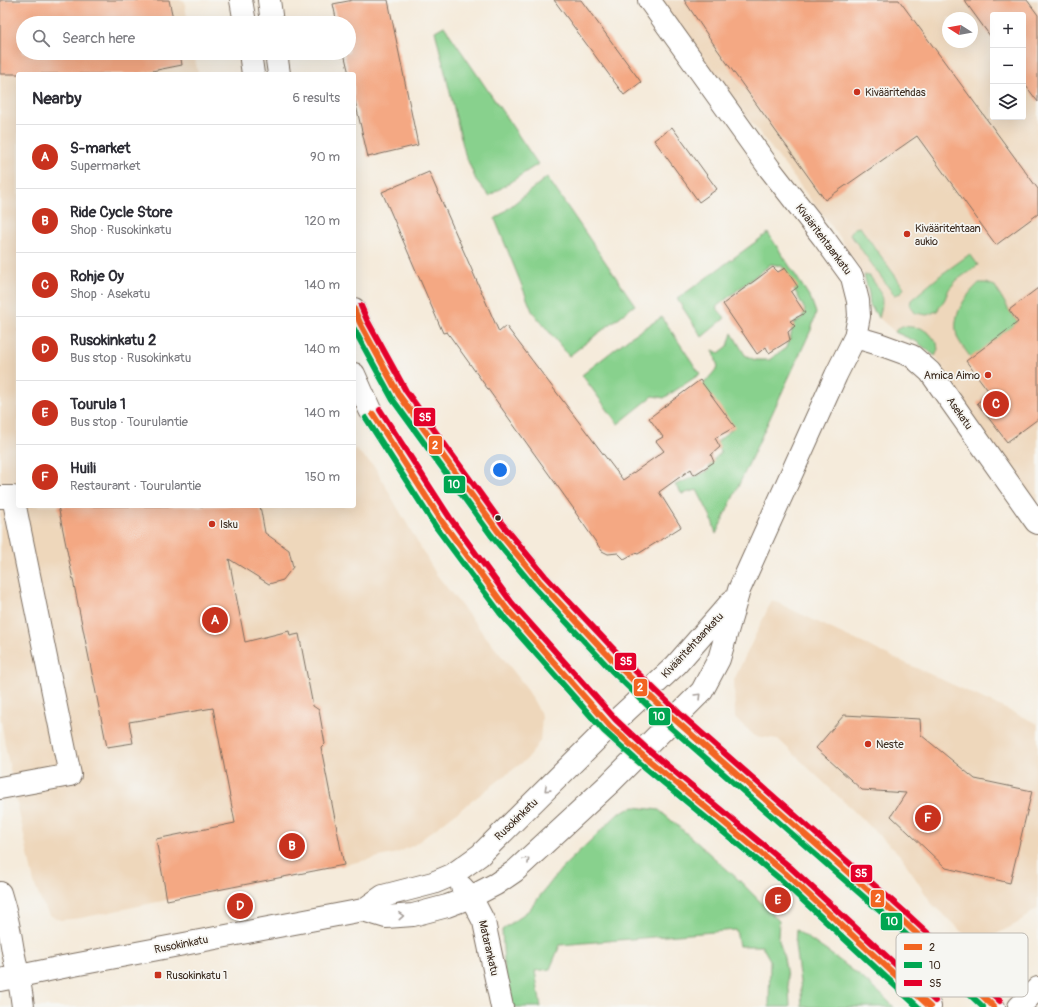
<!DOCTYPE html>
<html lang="en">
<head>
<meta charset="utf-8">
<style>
	:root { --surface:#fff; --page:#f7f7f7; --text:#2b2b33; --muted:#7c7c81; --line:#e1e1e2; --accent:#c8321e }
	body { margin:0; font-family:Pangolin,sans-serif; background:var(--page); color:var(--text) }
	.controls { position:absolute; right:12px; top:12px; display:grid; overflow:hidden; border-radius:4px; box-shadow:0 4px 16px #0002 }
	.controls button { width:36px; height:36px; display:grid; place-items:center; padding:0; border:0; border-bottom:1px solid var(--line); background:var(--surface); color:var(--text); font:20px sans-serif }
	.compass { position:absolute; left:942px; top:12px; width:36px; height:36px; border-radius:50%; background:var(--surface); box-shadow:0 4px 16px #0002; rotate:281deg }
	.you { position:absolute; left:500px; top:470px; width:14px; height:14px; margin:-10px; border:3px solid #fff; border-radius:50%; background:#1a73e8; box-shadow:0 0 0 6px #1a73e833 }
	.badge { display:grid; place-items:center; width:26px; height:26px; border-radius:50%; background:var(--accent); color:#fff; font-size:13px; font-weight:700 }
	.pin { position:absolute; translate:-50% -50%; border:2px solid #fff; box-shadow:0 1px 4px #0006 }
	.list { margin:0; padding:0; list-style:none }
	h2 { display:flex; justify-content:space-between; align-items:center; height:52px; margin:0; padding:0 16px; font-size:17px }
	h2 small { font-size:13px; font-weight:400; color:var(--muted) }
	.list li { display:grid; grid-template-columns:26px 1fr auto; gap:12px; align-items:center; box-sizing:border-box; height:64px; padding:0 16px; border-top:1px solid var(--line) }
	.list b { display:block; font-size:15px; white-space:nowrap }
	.list p { margin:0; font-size:13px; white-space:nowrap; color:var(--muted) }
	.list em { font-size:13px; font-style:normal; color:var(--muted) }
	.icon { flex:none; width:22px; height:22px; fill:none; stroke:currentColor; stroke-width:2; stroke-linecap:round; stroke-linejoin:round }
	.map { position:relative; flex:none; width:1038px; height:1007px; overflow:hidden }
	.search { position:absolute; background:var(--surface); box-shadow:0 4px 16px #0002; left:16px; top:16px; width:340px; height:44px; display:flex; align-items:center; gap:10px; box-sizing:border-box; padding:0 14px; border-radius:22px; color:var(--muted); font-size:15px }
	.panel { position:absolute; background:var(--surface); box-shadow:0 4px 16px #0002; left:16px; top:72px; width:340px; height:436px; border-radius:4px }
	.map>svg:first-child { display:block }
	.built { fill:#eed7bb; fill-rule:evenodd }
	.green { fill:#88d18d; stroke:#627e56 }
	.building { fill:#f4a883 }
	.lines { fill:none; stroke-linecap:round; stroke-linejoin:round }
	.minor-casing { stroke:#7c6e60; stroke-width:24 }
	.major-casing { stroke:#7c6e60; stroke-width:24 }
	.highway-casing { stroke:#7c6e60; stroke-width:24 }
	.minor { stroke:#fff; stroke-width:22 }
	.major { stroke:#fff; stroke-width:22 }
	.highway { stroke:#fff; stroke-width:22 }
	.bus-1-casing { stroke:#f6f6f2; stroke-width:9 }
	.bus-2-casing { stroke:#f6f6f2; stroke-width:9 }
	.bus-3-casing { stroke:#f6f6f2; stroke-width:9 }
	.bus-1 { stroke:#f26522; stroke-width:6 }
	.bus-2 { stroke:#00a651; stroke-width:6 }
	.bus-3 { stroke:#e4002b; stroke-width:6 }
	.oneway { stroke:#a79f9a }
	.poi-dot { fill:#c8321e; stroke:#f6f6f2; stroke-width:1.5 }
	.bus-dot { fill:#3b2a1e; stroke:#f6f6f2; stroke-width:1.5 }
	.labels { text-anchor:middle; stroke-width:3.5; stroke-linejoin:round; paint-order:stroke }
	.poi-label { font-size:11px; fill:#3b2a1e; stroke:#f6f6f2; text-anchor:start }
	.street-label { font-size:11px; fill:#3b2a1e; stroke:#f6f6f2 }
	.key { fill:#f6f6f2; stroke:#beb9b2; stroke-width:1 }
	.key-label { font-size:11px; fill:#3b2a1e }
	.line-badge { stroke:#f6f6f2; stroke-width:1.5 }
	.badge-label { font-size:11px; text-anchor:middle; font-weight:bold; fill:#fff }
</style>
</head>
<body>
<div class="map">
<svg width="1038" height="1007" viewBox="0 0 1038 1007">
	<rect width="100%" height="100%" fill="#f6f6f2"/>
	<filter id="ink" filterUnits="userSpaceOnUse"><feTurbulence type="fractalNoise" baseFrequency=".025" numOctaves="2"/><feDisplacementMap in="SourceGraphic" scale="8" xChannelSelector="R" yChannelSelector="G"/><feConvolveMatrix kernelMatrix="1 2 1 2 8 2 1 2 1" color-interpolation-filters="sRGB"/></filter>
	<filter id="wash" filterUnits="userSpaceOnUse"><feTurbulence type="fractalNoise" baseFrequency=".012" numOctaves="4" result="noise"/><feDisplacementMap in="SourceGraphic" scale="16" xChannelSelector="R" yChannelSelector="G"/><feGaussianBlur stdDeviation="0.9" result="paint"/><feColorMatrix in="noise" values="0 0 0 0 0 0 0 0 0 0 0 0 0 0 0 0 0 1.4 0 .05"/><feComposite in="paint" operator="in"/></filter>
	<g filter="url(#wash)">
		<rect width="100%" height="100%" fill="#f5ebdb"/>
		<path class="built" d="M0,0H184L188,23H23V53H194L198,74H18V506H354V448L375,467L396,505L436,574L526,687L542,716L540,741L527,759L414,845L397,853L344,865L167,900L81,918L60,920L49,915L41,901L34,883L5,745L0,713Z
			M657,0H1038V510L995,451L935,356L917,342L895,332L879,318L870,305L869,294L864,275L839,236ZM993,15H1023V117H993ZM948,18H972V42H948Z
			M772,600L836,631L1038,724V908L1016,924L977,944L966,936L932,904L901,856L778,739L755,736L735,718L734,680Z"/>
		<path class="green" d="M444,26L538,164L489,196L476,180L465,154L435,31Z
			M547,177L635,305L569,356L532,311L495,219Z
			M860,227L904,288L901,293L894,295L850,234L854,228Z
			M768,233L811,299L816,313L811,330L716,534L711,517L697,490L682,494L675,485L708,471L712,461L721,453L716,443L733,428L702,386L718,367L713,350L719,353L728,346L732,333L745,355L755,360H769L787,347L791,335L793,324L802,318L805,310L782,266L771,264L716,307L725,318L702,337L677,299Z
			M970,254L978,265L957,280L949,289L945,299L937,311L927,315L915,313L910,305L911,300L942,274Z
			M864,275L870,276C882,294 885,297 879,318L870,305L869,294Z
			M979,283H986L995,286L1009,310L1018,322L971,358C967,352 961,345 958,339C950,318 964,297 979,283Z
			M662,317L700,374L664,398L653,396L618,424L582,375L629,338Z
			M902,326L921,328L930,334L937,343L938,350L935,356L917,342L895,332L897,329Z
			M634,807L659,810L693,839L740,881L779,921L778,937L784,958L789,989L790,1007H769L770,960L762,946H739L736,930L560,945L550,969L535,971L541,1007H513L505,982L502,930L529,910L562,868L618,814Z
			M796,930C830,953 865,977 894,1007H802L801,990L795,945Z"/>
		<g id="blocks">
			<path class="building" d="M0,0H169L174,23H23V53H180L182,65L137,74H0Z
				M353,0H388L418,145L368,157L354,97V74H349L344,53H349V23H337L333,4Z
				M554,0H581L641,82L624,95Z
				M684,0H899L1038,189V214L996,245L917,136L825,200L717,49Z
				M964,0H1027L1038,15V102L1023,82V15H993V40Z
				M672,127L717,189L699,202L654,140Z
				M429,172L499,332L506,326L623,480L664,451L656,441L663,437L649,418L700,380L735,427L715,438L720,447L711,455L714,462L694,475L691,469L659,492L681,527L638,554L635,553L624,559L618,553L608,554L602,551L575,512H576L447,332L443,333L382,192Z
				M773,267L778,272L785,268L798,287L791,292L805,313L790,321L795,326L788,332L790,340L769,353L766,347L757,354L723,304Z
				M1038,288V419L1007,442L977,403L990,393L966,361L1018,322L1009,310Z
				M58,506H260L265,533L289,550L293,567L283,580L269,584L229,559L245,642L289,631L290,636L299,634L313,706L319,710L325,744L321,748L344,865L167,900L156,839L235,823L213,708L129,722L133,743L107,747Z
				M844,715L920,719L921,735L975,779L1032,791L1010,883L946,868L891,816L906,793L862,790L816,748Z"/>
		</g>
	</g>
	<g filter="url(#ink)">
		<use href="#blocks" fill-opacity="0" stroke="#7c6e60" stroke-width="1"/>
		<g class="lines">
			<defs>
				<path id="minor" d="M855,337L879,344L912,356L930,372L1036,522L1038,523
					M0,497H13L70,775L0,788
					M462,887L471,897L484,922L502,1007
					M0,893C6,912 10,931 13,951C17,970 21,988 23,1007
					M363,910L386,917L413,915L447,906L471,897L496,884L515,871L610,783L702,691L719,659L739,590L836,375L855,337L859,316L858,301L852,277L823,237L770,169L649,0
					M0,980L63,967L363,910L383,896L433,883L452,875L480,855L610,726L676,665L732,601"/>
				<path id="major" d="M241,0L245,23
					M269,0L272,23
					M250,53L253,74
					M276,53L279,74
					M354,309L360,323L399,395L497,530L539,581L617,665L674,719L902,920L955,969L994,1007
					M354,374L370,410L443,523L475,566L506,608L610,726L640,753L785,873L930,1007"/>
				<path id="highway" d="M1019,1007L1038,988"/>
			</defs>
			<use href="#minor" class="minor-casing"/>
			<use href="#major" class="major-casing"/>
			<use href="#highway" class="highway-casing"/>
			<use href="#minor" class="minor"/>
			<use href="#major" class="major"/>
			<use href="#highway" class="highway"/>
			<defs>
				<path id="bus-1" d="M354,309L360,323L399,395L497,530L539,581L617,665L674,719L902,920L955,969L994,1007
					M373,414L443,523L506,608L610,726L640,753L785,873L930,1007"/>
				<path id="bus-2" d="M354,329L393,400L491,535L533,586L611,670L668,725L897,926L949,975L983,1007
					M366,418L436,527L500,613L604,731L635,759L780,879L918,1007"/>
				<path id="bus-3" d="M361,306L367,320L406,391L503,525L545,576L623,659L679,713L907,914L960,963L1000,1001
					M380,410L450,518L512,603L616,720L645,747L790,867L935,1001"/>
			</defs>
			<use href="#bus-1" class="bus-1-casing"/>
			<use href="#bus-2" class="bus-2-casing"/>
			<use href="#bus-3" class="bus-3-casing"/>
			<use href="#bus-1" class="bus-1"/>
			<use href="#bus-2" class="bus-2"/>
			<use href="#bus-3" class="bus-3"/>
		</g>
		<defs><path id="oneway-chevron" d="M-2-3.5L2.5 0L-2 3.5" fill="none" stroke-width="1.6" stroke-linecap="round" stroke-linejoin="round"/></defs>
		<g class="oneway">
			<use href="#oneway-chevron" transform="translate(698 696) rotate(-45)"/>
			<use href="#oneway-chevron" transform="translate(547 789) rotate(136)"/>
			<use href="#oneway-chevron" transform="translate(527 860) rotate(-43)"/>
			<use href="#oneway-chevron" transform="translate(401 916) rotate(-4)"/>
		</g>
	</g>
	<g class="poi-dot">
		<circle cx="857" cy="92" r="4"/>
		<circle cx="907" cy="234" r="4"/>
		<circle cx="988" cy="375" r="4"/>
		<circle cx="212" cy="524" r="4"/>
		<circle cx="868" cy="744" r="4"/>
		<rect x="154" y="971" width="8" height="8" rx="2"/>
	</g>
	<circle class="bus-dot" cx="498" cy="518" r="3.5"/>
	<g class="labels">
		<g class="poi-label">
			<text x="865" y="96">Kivääritehdas</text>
			<text x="915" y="232">Kivääritehtaan<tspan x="915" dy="13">aukio</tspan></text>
			<text x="980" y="379" text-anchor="end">Amica Aimo</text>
			<text x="220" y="528">Isku</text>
			<text x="876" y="748">Neste</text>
			<text x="166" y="979">Rusokinkatu 1</text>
		</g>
		<g class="street-label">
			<text transform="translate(824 239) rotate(53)" y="4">Kivääritehtaankatu</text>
			<text transform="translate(960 413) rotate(55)" y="4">Asekatu</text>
			<text transform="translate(692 645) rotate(-47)" y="4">Kivääritehtaankatu</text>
			<text transform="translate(516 819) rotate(-44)" y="4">Rusokinkatu</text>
			<text transform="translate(181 944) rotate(-11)" y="4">Rusokinkatu</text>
			<text transform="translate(489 948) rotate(77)" y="4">Matarankatu</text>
		</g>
	</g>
	<rect x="896" y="933" width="132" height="64" rx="6" class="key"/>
	<rect x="904" y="944" width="18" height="6" fill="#f26522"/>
	<rect x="904" y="962" width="18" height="6" fill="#00a651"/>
	<rect x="904" y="980" width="18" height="6" fill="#e4002b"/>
	<g class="key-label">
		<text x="929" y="951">2</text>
		<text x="929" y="969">10</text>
		<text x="929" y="987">S5</text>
	</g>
	<g class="line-badge">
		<rect x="413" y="407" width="23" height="20" rx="4" fill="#e4002b"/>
		<rect x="428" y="435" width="15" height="20" rx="4" fill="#f26522"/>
		<rect x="443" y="475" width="23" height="19" rx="4" fill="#00a651"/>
		<rect x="614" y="652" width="23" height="19" rx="4" fill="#e4002b"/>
		<rect x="633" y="678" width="15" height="19" rx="4" fill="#f26522"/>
		<rect x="648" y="707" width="23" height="19" rx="4" fill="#00a651"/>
		<rect x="850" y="864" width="23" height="19" rx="4" fill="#e4002b"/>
		<rect x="870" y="889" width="15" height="19" rx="4" fill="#f26522"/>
		<rect x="880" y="912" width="23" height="19" rx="4" fill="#00a651"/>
	</g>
	<g class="badge-label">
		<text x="425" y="421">S5</text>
		<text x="435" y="449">2</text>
		<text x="454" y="488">10</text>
		<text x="626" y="665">S5</text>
		<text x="640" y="691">2</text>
		<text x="659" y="720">10</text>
		<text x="861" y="877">S5</text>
		<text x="878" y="902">2</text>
		<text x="892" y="925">10</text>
	</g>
</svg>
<div class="controls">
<button>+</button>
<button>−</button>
<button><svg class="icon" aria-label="layers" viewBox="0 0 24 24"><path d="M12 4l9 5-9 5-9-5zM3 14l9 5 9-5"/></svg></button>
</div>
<svg class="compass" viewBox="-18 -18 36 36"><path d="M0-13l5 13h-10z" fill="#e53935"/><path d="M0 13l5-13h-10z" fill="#7c7c81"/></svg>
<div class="you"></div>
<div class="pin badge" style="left:215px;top:620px">A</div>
<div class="pin badge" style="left:292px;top:846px">B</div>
<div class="pin badge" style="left:996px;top:404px">C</div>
<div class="pin badge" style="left:240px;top:906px">D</div>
<div class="pin badge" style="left:778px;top:900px">E</div>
<div class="pin badge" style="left:928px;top:818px">F</div>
<div class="search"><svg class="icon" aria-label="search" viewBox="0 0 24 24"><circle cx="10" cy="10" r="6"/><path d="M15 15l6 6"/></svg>Search here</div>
<section class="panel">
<h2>Nearby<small>6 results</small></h2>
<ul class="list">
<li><span class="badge">A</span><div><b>S-market</b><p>Supermarket</p></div><em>90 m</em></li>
<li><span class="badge">B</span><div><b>Ride Cycle Store</b><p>Shop · Rusokinkatu</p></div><em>120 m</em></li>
<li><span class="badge">C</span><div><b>Rohje Oy</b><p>Shop · Asekatu</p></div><em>140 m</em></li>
<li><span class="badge">D</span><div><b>Rusokinkatu 2</b><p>Bus stop · Rusokinkatu</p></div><em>140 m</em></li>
<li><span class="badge">E</span><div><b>Tourula 1</b><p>Bus stop · Tourulantie</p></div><em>140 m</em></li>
<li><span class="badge">F</span><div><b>Huili</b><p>Restaurant · Tourulantie</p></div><em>150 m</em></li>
</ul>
</section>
</div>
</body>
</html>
